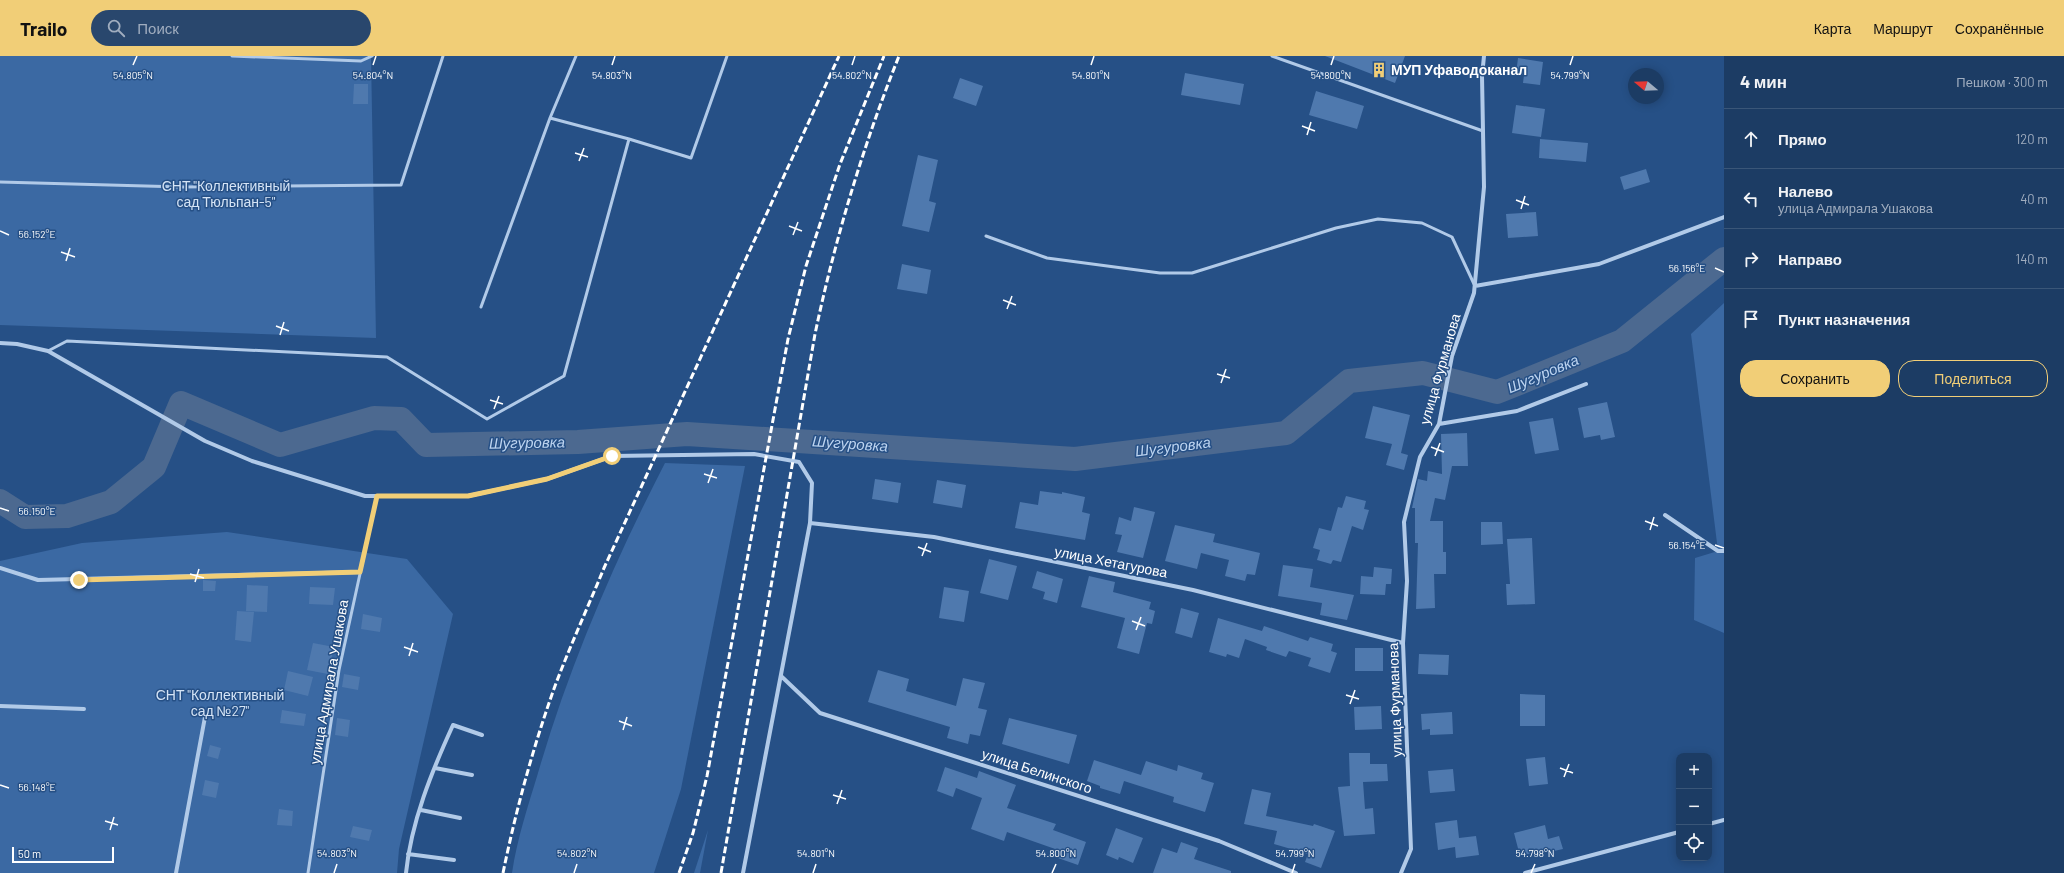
<!DOCTYPE html>
<html lang="ru">
<head>
<meta charset="utf-8">
<style>
	:root { --surface:#1c3c64; --page:#29476d; --text:#f1f3f6; --muted:#a0adbf; --line:#3a5678; --accent:#f1ce77 }
	body { margin:0; font-family:Barlow,sans-serif; background:var(--page); color:var(--text) }
	.controls { position:absolute; right:12px; bottom:12px; display:grid; overflow:hidden; border-radius:8px; box-shadow:0 2px 10px #0003 }
	.controls button { width:36px; height:36px; display:grid; place-items:center; padding:0; border:0; border-bottom:1px solid var(--line); background:var(--surface); color:var(--text); font:20px sans-serif }
	.compass { position:absolute; left:1628px; top:12px; width:36px; height:36px; border-radius:50%; background:var(--surface); box-shadow:0 2px 10px #0003; rotate:289deg }
	.scale { position:absolute; left:12px; bottom:10px; width:102px; box-sizing:border-box; padding-left:4px; border:2px solid #fff; border-top:0; font-size:11px; line-height:14px; white-space:nowrap; color:#fff; -webkit-text-stroke:3px #265086; paint-order:stroke }
	.stop { position:absolute; width:12px; height:12px; margin:-9px; border:3px solid #f1ce77; border-radius:50%; background:#fff }
	.stop.end { background:#f1ce77; border-color:#fff; box-shadow:0 1px 4px #0008 }
	.list { margin:0; padding:0; list-style:none }
	h2 { display:flex; justify-content:space-between; align-items:center; height:52px; margin:0; padding:0 16px; font-size:17px }
	h2 small { font-size:13px; font-weight:400; color:var(--muted) }
	.list li { display:grid; grid-template-columns:26px 1fr auto; gap:12px; align-items:center; box-sizing:border-box; height:60px; padding:0 16px; border-top:1px solid var(--line) }
	.list b { display:block; font-size:15px; white-space:nowrap }
	.list p { margin:0; font-size:13px; white-space:nowrap; color:var(--muted) }
	.list em { font-size:13px; font-style:normal; color:var(--muted) }
	.actions { display:flex; gap:8px; padding:12px 16px }
	.actions a { flex:1; padding:9px 0; border:1px solid var(--accent); border-radius:16px; text-align:center; font-size:14px; color:var(--accent) }
	.actions .main { background:var(--accent); color:#111 }
	.icon { flex:none; width:22px; height:22px; fill:none; stroke:currentColor; stroke-width:2; stroke-linecap:round; stroke-linejoin:round }
	.map { position:relative; flex:none; width:1724px; height:817px; overflow:hidden }
	header { display:flex; align-items:center; gap:24px; box-sizing:border-box; height:56px; padding:0 20px; background:var(--accent); color:#111 }
	header strong { font-size:19px }
	nav { display:flex; gap:22px; margin-inline-start:auto; font-size:14px }
	.search { width:280px; height:36px; background:var(--page); display:flex; align-items:center; gap:10px; box-sizing:border-box; padding:0 14px; border-radius:22px; color:var(--muted); font-size:15px }
	main { display:flex }
	aside { flex:1; background:var(--surface) }
	.map>svg:first-child { display:block }
	.green { fill:#3b69a3 }
	.lines { fill:none; stroke-linecap:round; stroke-linejoin:round }
	.river { stroke:#4c6990; stroke-width:24 }
	.building { fill:#4f79ae }
	.lane { stroke:#b1cae8; stroke-width:3 }
	.street { stroke:#b1cae8; stroke-width:4 }
	.rail { stroke:#fff; stroke-width:3; stroke-dasharray:7 3; stroke-linecap:butt }
	.route { stroke:#f1ce77; stroke-width:5 }
	.ticks { fill:none; stroke:#fff; stroke-width:1.5 }
	.labels { text-anchor:middle; stroke-width:3; stroke-linejoin:round; paint-order:stroke }
	.poi-label { font-size:14px; font-weight:bold; fill:#fff; stroke:#265086; text-anchor:start }
	.park-label { font-size:14px; fill:#d5e4f6; stroke:#265086 }
	.street-label { font-size:14px; fill:#fff; stroke:#265086 }
	.water-label { font-size:15px; font-style:italic; fill:#bdd4f0; stroke:#265086 }
	.ticks-label { font-size:10px; text-anchor:middle; fill:#fff; stroke:#265086; stroke-width:3; stroke-linejoin:round; paint-order:stroke }
</style>
</head>
<body>
<header>
<strong>Trailo</strong>
<div class="search"><svg class="icon" aria-label="search" viewBox="0 0 24 24"><circle cx="10" cy="10" r="6"/><path d="M15 15l6 6"/></svg>Поиск</div>
<nav><a>Карта</a><a>Маршрут</a><a>Сохранённые</a></nav>
</header>
<main>
<div class="map">
<svg width="1724" height="817" viewBox="0 0 1724 817">
	<rect width="100%" height="100%" fill="#265086"/>
	<path class="green" d="M0,0H371L376,282L0,269Z
		M1724,247V577L1694,564L1695,502L1718,495L1691,278Z
		M665,407L745,410L681,733L654,817H512C517,783 528,750 538,717C569,610 614,506 665,407Z
		M227,476L407,503L453,558L399,793L397,817H0V505L82,487Z
		M708,774L700,817H694Z"/>
	<g class="lines">
		<path class="river" d="M0,445L25,461L67,460L111,446L154,411L181,347L280,389L374,362L401,363L426,389L578,386L687,378L1075,403L1286,377L1349,325L1423,317L1497,336L1622,285L1724,203"/>
	</g>
	<path class="building" d="M1325,0H1405L1395,27Z
		M1518,2L1543,6L1540,29L1523,27L1524,19L1516,18Z
		M1185,17L1244,28L1240,49L1181,39Z
		M960,22L983,30L976,50L953,42Z
		M354,28H368V48H353Z
		M1316,35L1364,50L1357,73L1309,59Z
		M1516,49L1545,53L1541,81L1512,77Z
		M1540,83L1588,87L1586,106L1539,102Z
		M918,99L938,104L929,145L936,147L929,176L902,170Z
		M1646,113L1650,126L1624,134L1620,121Z
		M1536,156L1538,180L1508,182L1506,158Z
		M902,208L931,214L927,238L897,233Z
		M1607,346L1615,381L1601,384L1600,379L1584,382L1578,352Z
		M1373,350L1410,359L1401,397L1408,399L1404,414L1386,409L1392,388L1365,382Z
		M1553,362L1559,394L1535,398L1529,366Z
		M1467,377L1468,410H1452L1445,444L1435,442L1430,465H1443V496H1446V518H1434L1435,552L1416,553L1418,487H1415V452H1412L1418,423L1427,425L1428,415L1442,418L1441,378Z
		M875,423L901,427L898,447L872,443Z
		M937,424L966,429L962,452L933,447Z
		M1040,435L1062,438V436L1085,441L1082,456L1090,458L1085,484L1015,472L1020,446L1038,449Z
		M1346,440L1366,445L1364,453L1369,454L1363,474L1352,470L1341,506L1333,504L1331,508L1317,504L1320,494L1313,492L1319,472L1331,475L1338,451L1342,452Z
		M1134,451L1155,456L1143,502L1117,496L1122,479L1115,478L1119,461L1131,465Z
		M1481,466H1502L1503,488L1481,489Z
		M1175,469L1215,478L1213,486L1260,497L1255,519L1247,518L1245,525L1225,520L1229,504L1201,497L1197,513L1165,505Z
		M1532,482L1535,548L1507,549L1506,528H1510L1507,483Z
		M989,503L1017,510L1008,544L980,537Z
		M1283,509L1313,513L1310,531L1354,539L1347,564L1320,559L1322,547L1278,540Z
		M1374,511L1392,513L1391,528H1386L1385,539L1360,538L1361,520L1373,521Z
		M1037,515L1063,523L1057,547L1043,543L1045,536L1032,532Z
		M1089,520L1115,526L1113,536L1151,546L1149,553L1155,555L1152,568L1147,567L1139,598L1117,592L1125,562L1081,551Z
		M203,524L216,525L215,535H203Z
		M247,529L268,530L267,556L246,555Z
		M310,531L335,532L333,549L309,548Z
		M944,531L969,535L964,566L939,562Z
		M1181,552L1199,557L1192,582L1175,577Z
		M237,555L254,556L251,586L235,584Z
		M363,558L382,562L380,576L361,573Z
		M1218,562L1262,575L1264,570L1308,585L1310,581L1333,588L1331,595L1337,597L1330,617L1308,610L1311,602L1289,595L1286,601L1266,594L1267,591L1245,583L1239,602L1227,598L1226,601L1209,596Z
		M313,587L334,591L328,618L307,614Z
		M1355,592H1383V615H1355Z
		M1419,598L1449,599L1448,619L1418,618Z
		M878,614L909,623L906,635L956,650L963,622L985,627L978,652L987,654L980,680L970,678L968,688L947,682L950,671L868,646Z
		M288,615L313,621L308,640L284,634Z
		M344,618L360,621L358,634L342,631Z
		M1520,638L1545,639V670H1520Z
		M1381,650L1382,673L1355,674L1354,651Z
		M282,654L306,658L304,670L280,667Z
		M1452,656L1453,678L1430,679V673L1422,674L1421,658Z
		M337,662L350,664L348,681L335,679Z
		M1009,662L1077,679L1069,708L1002,688Z
		M210,689L221,692L218,703L207,700Z
		M1349,697H1370V708H1387L1388,725L1363,726L1365,753L1373,752L1375,778L1344,780L1338,731L1350,730Z
		M1545,701L1548,728L1529,730L1526,703Z
		M1094,704L1141,719L1146,705L1177,715L1178,709L1203,717L1201,723L1214,727L1205,756L1173,746L1174,741L1124,725L1120,738L1100,732V730L1087,725Z
		M945,711L977,722L979,715L1016,729L1007,752L1056,768L1053,774L1086,786L1078,809L1055,801L1058,794L1007,776L1004,785L971,773L982,742L956,732L953,741L937,735Z
		M1453,713L1455,735L1430,737L1428,715Z
		M205,724L219,727L216,742L202,739Z
		M1252,733L1271,737L1266,760L1313,770L1314,768L1335,775L1321,812L1305,806L1308,798L1274,788L1277,775L1244,768Z
		M279,753L293,755L292,770L277,769Z
		M1457,764L1459,782L1476,780L1479,799L1456,802L1455,791L1438,794L1435,767Z
		M1545,769L1548,783L1559,780L1563,793L1536,799L1535,796L1520,800L1514,777Z
		M353,770L372,774L369,785L350,781Z
		M1116,772L1143,782L1133,807L1119,801L1118,804L1106,799Z
		M1181,786L1198,792L1194,803L1231,815V817H1153L1162,792L1177,797Z"/>
	<g class="lines">
		<path class="lane" d="M232,0L361,5L372,0
			M1272,0L1483,75
			M550,62L576,0
			M0,126L182,131L401,129L443,0
			M986,180L1047,202L1160,217H1192L1336,172L1378,163L1422,167L1452,181L1474,228
			M481,251L550,62L629,83
			M48,295L67,285L387,301L487,363L564,320L629,83L691,102L727,0
			M308,817L339,614L377,440"/>
		<path class="street" d="M1475,230L1599,208L1724,161
			M0,287L17,288L48,295L205,385L252,405L365,440H468L547,423L612,400L754,398L799,406L812,427L810,467L743,817
			M1439,368L1517,355L1586,328
			M1665,459L1718,495H1724
			M810,467L934,481L1193,534L1403,587
			M0,512L38,524L360,516
			M781,620L820,657L1219,785L1296,817
			M0,650L84,653
			M435,712L472,719
			M421,754L460,762
			M1709,768L1724,764
			M408,798L454,804
			M176,817L205,661
			M406,817C411,766 432,715 453,669L482,679
			M1401,817L1411,793L1403,587L1407,525L1404,466L1420,401L1439,368L1452,300L1474,237L1484,131L1482,20L1484,0
			M1525,817L1679,776"/>
		<path class="rail" d="M503,817C516,754 533,691 555,630C570,590 588,551 604,512L839,0
			M679,817L693,777L707,720L788,283L806,210L840,108L884,0
			M721,817L815,278C835,183 863,90 899,0"/>
	</g>
	<g class="lines">
		<path class="route" d="M79,524L360,516L377,440H468L547,423L612,400"/>
	</g>
	<path class="ticks" d="M133,9L137,0M373,9L376,0M612,9L615,0M852,9L855,0M1091,9L1094,0M1331,9L1334,0M1570,9L1573,0M1302,70L1315,75M1307,79L1311,66M575,97L588,101M579,105L584,92M1516,144L1529,149M1521,153L1525,140M789,170L802,175M0,175L9,179M793,179L798,166M61,196L75,201M66,205L70,192M1715,212L1724,216M1003,244L1016,249M1007,253L1012,240M276,270L289,275M280,279L284,266M1217,318L1230,322M1221,327L1226,313M490,344L503,348M494,353L499,340M1431,391L1444,396M1435,400L1440,387M704,418L717,422M708,427L713,413M0,452L9,455M1645,465L1658,470M1650,474L1654,461M1715,489L1724,492M918,491L931,496M922,500L927,487M190,518L204,522M195,526L199,513M1132,565L1145,570M1136,574L1141,561M404,591L418,596M409,600L413,587M1346,639L1359,643M1350,648L1355,634M619,665L632,670M623,674L627,661M1560,712L1573,717M1564,721L1569,708M0,729L9,732M833,739L846,743M837,748L842,734M105,765L118,769M110,774L114,761M334,817L337,808M574,817L577,808M813,817L816,808M1052,817L1056,808M1292,817L1295,808M1531,817L1535,808"/>
	<defs>
		<symbol id="building-bare" viewBox="-9 -9 18 18"><path d="M-4-6H4V6H1V3H-1V6H-4ZM-2.5-4.3h1.7v1.8h-1.7ZM.8-4.3h1.7v1.8H.8ZM-2.5-1h1.7V.8h-1.7ZM.8-1h1.7V.8H.8Z" fill="#f1ce77" stroke="#265086" stroke-width="2.5" paint-order="stroke"/></symbol>
	</defs>
	<g fill-rule="evenodd">
		<use href="#building-bare" x="1368" y="3" width="22" height="22"/>
	</g>
	<g class="labels">
		<g class="poi-label">
			<text x="1391" y="19">МУП Уфаводоканал</text>
		</g>
		<g class="park-label">
			<text x="226" y="135">СНТ "Коллективный<tspan x="226" dy="16">сад Тюльпан-5"</tspan></text>
			<text x="220" y="644">СНТ "Коллективный<tspan x="220" dy="16">сад №27"</tspan></text>
		</g>
		<g class="street-label">
			<text transform="translate(1440 313) rotate(-74)" y="5">улица Фурманова</text>
			<text transform="translate(1111 506) rotate(11)" y="5">улица Хетагурова</text>
			<text transform="translate(329 626) rotate(-80)" y="5">улица Адмирала Ушакова</text>
			<text transform="translate(1395 644) rotate(-92)" y="5">улица Фурманова</text>
			<text transform="translate(1037 715) rotate(18)" y="5">улица Белинского</text>
		</g>
		<g class="water-label">
			<text transform="translate(1543 318) rotate(-23)" y="5">Шугуровка</text>
			<text transform="translate(527 387) rotate(-1)" y="5">Шугуровка</text>
			<text transform="translate(850 388) rotate(4)" y="5">Шугуровка</text>
			<text transform="translate(1173 391) rotate(-7)" y="5">Шугуровка</text>
		</g>
	</g>
	<g class="ticks-label">
		<text x="133" y="23">54.805°N</text>
		<text x="373" y="23">54.804°N</text>
		<text x="612" y="23">54.803°N</text>
		<text x="852" y="23">54.802°N</text>
		<text x="1091" y="23">54.801°N</text>
		<text x="1331" y="23">54.800°N</text>
		<text x="1570" y="23">54.799°N</text>
		<text x="37" y="182">56.152°E</text>
		<text x="1687" y="216">56.156°E</text>
		<text x="37" y="459">56.150°E</text>
		<text x="1687" y="493">56.154°E</text>
		<text x="37" y="735">56.148°E</text>
		<text x="337" y="801">54.803°N</text>
		<text x="577" y="801">54.802°N</text>
		<text x="816" y="801">54.801°N</text>
		<text x="1056" y="801">54.800°N</text>
		<text x="1295" y="801">54.799°N</text>
		<text x="1535" y="801">54.798°N</text>
	</g>
</svg>
<div class="controls">
<button>+</button>
<button>−</button>
<button><svg class="icon" aria-label="locate" viewBox="0 0 24 24"><circle cx="12" cy="12" r="6"/><path d="M12 2v4M12 18v4M2 12h4M18 12h4"/></svg></button>
</div>
<svg class="compass" viewBox="-18 -18 36 36"><path d="M0-13l5 13h-10z" fill="#e53935"/><path d="M0 13l5-13h-10z" fill="#a0adbf"/></svg>
<div class="scale">50 m</div>
<div class="stop" style="left:612px;top:400px"></div>
<div class="stop end" style="left:79px;top:524px"></div>
</div>
<aside>
<h2>4 мин<small>Пешком · 300 m</small></h2>
<ul class="list">
<li><svg class="icon" aria-label="ahead" viewBox="0 0 24 24"><path d="M12 20V5M6 11l6-6 6 6"/></svg><div><b>Прямо</b></div><em>120 m</em></li>
<li><svg class="icon" aria-label="left" viewBox="0 0 24 24"><path d="M17 20v-9H6M10 6l-5 5 5 5"/></svg><div><b>Налево</b><p>улица Адмирала Ушакова</p></div><em>40 m</em></li>
<li><svg class="icon" aria-label="right" viewBox="0 0 24 24"><path d="M7 20v-9h11M14 6l5 5-5 5"/></svg><div><b>Направо</b></div><em>140 m</em></li>
<li><svg class="icon" aria-label="arrive" viewBox="0 0 24 24"><path d="M6 21V4h12l-3 4 3 4H6"/></svg><div><b>Пункт назначения</b></div></li>
</ul>
<div class="actions"><a class="main">Сохранить</a><a>Поделиться</a></div>
</aside>
</main>
</body>
</html>
